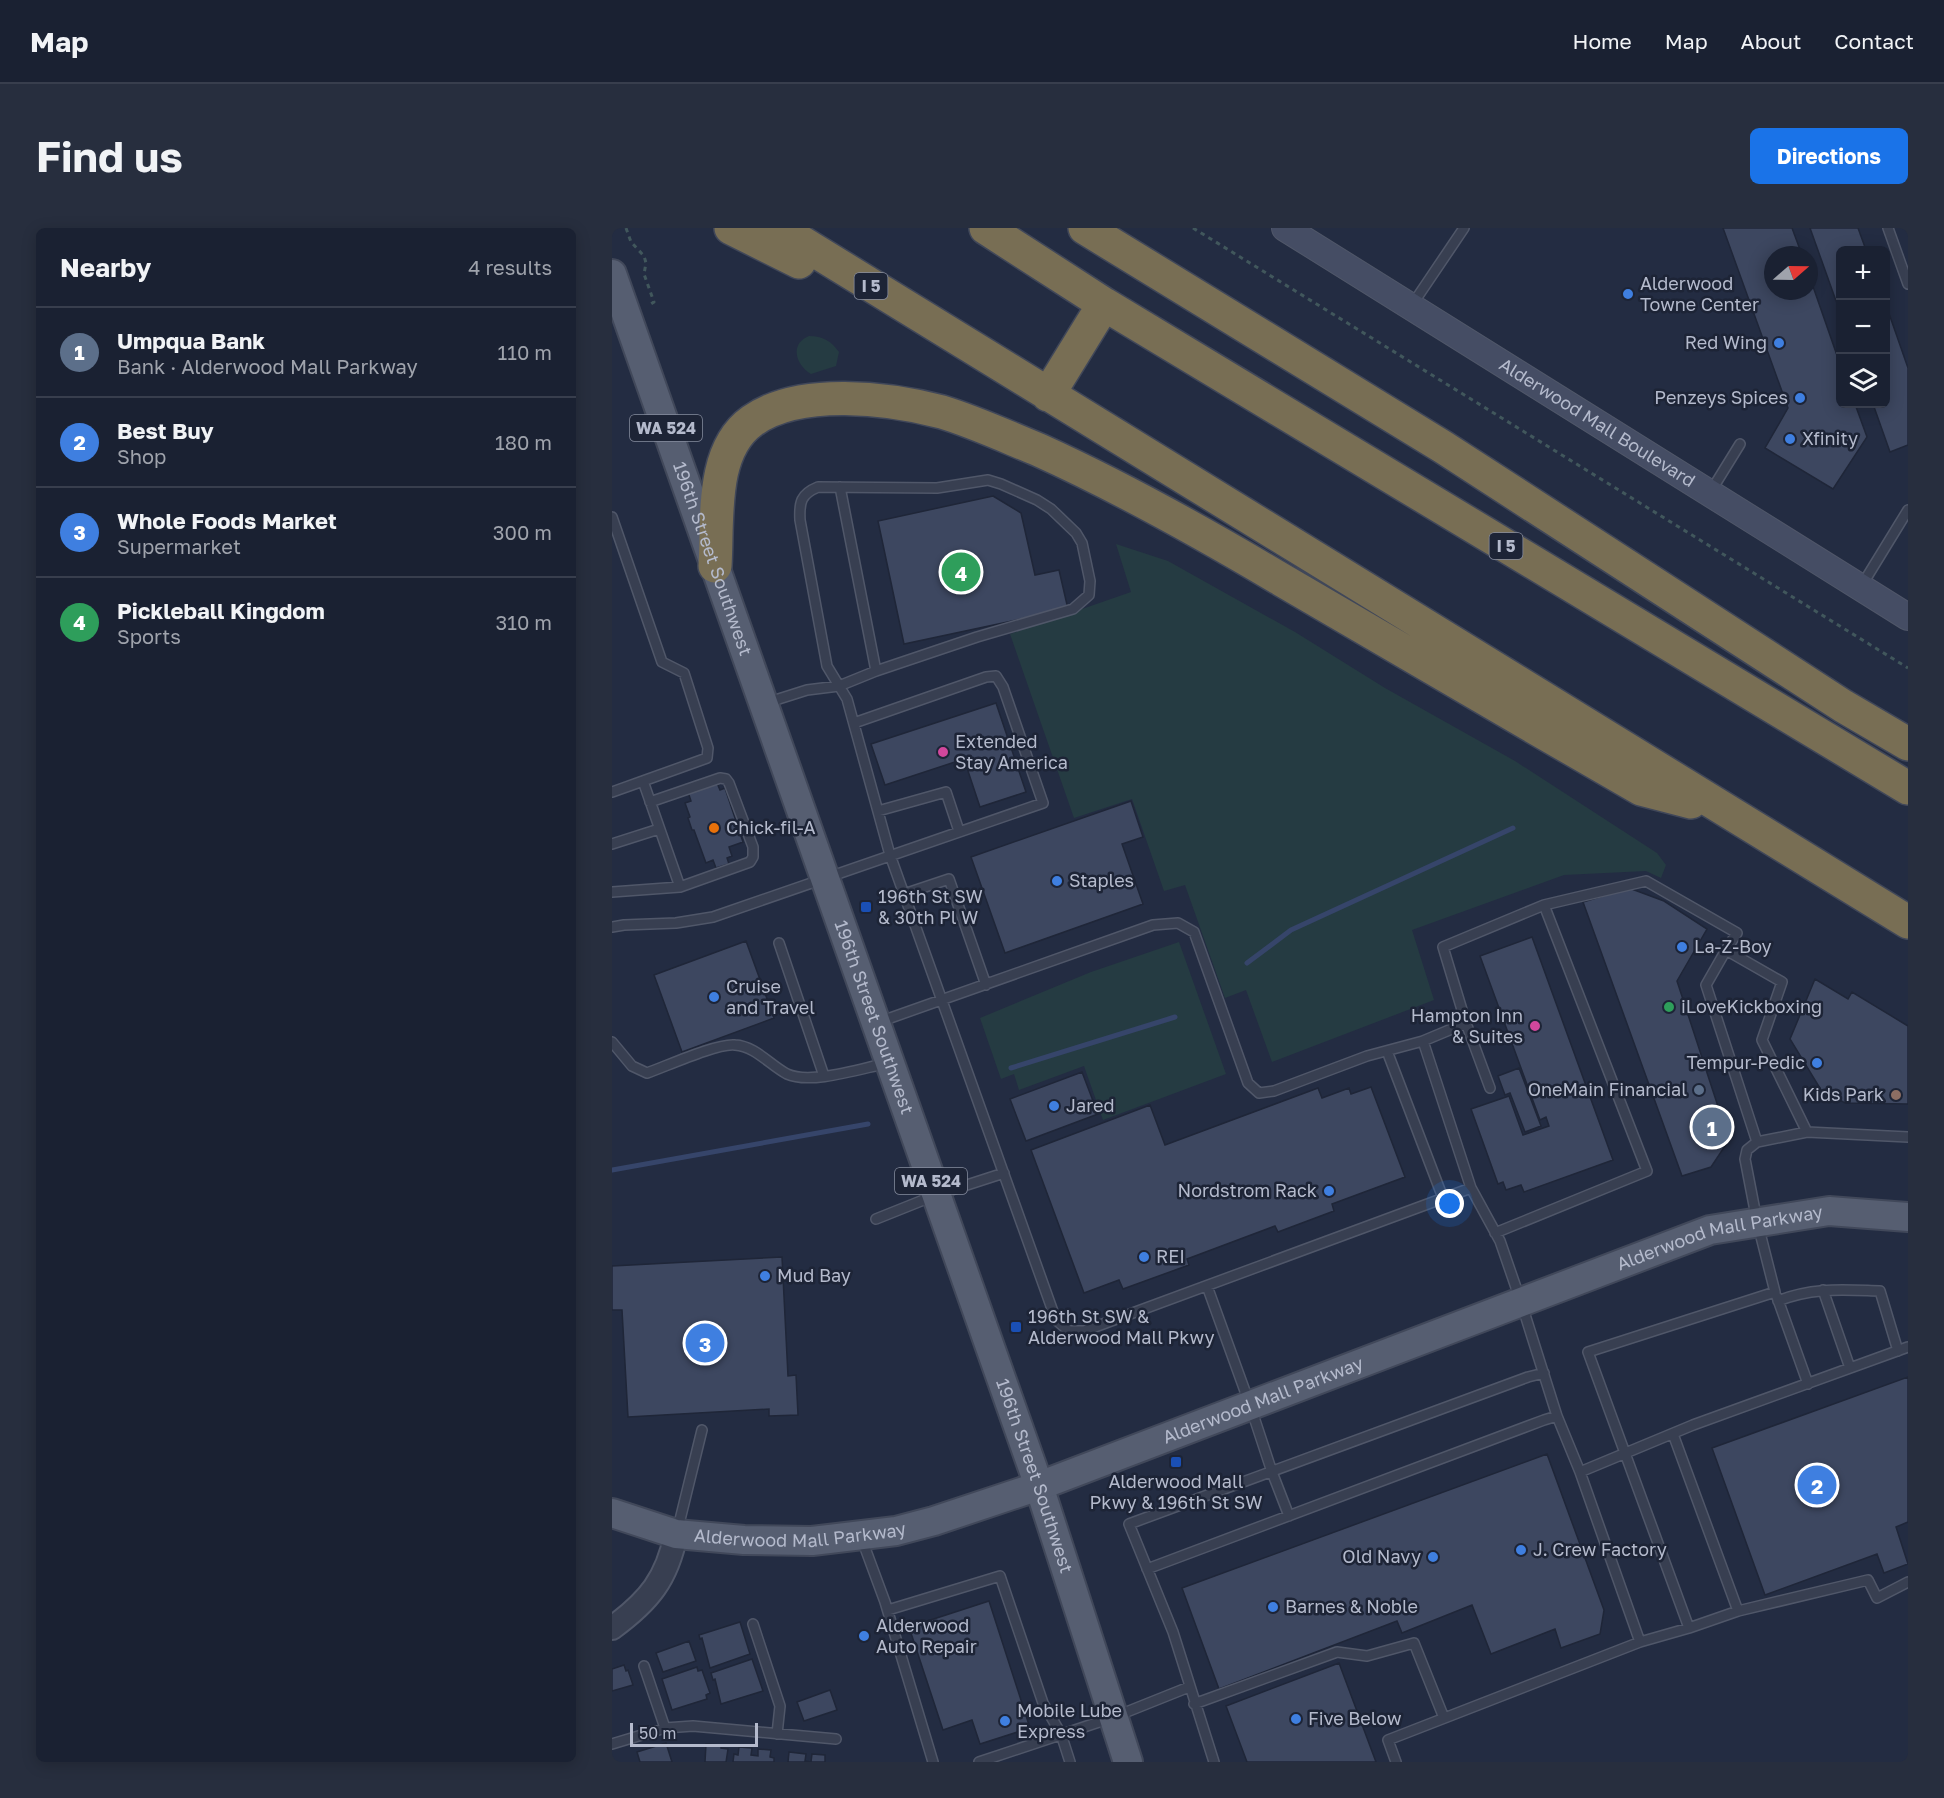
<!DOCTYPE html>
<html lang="en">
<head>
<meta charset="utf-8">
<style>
	:root { --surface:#1a2132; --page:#272e3e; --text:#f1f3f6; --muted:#9fa3ac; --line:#383e4d; --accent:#1a73e8 }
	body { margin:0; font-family:"Golos Text",sans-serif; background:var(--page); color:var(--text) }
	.controls { position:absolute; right:18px; top:18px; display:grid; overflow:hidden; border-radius:9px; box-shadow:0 3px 15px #0003 }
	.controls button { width:54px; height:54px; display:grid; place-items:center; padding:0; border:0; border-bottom:2px solid var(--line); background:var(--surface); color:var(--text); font:30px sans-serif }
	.compass { position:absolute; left:1152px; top:18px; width:54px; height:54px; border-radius:50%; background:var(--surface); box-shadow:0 3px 15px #0003; rotate:70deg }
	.scale { position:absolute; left:18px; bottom:15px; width:128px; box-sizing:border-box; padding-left:6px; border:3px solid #b4bacc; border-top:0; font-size:16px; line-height:21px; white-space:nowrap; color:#b4bacc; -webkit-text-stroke:4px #1d2436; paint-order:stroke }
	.you { position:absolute; left:838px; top:976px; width:21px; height:21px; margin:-15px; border:4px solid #fff; border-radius:50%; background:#1a73e8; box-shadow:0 0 0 9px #1a73e833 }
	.badge { display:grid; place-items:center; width:39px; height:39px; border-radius:50%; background:var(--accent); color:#fff; font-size:20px; font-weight:700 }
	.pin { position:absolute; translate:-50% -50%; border:3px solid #fff; box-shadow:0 2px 6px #0006 }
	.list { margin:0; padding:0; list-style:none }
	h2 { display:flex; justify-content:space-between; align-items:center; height:78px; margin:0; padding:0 24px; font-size:26px }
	h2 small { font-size:20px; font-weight:400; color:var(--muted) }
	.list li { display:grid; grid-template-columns:39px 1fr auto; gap:18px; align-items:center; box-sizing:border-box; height:90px; padding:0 24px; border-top:2px solid var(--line) }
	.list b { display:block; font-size:22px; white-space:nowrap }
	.list p { margin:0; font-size:20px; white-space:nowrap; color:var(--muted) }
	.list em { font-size:20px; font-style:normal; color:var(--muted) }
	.icon { flex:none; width:33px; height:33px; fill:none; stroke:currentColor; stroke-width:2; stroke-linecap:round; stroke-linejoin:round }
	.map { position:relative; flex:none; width:1296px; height:1534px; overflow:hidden; border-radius:9px }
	header { display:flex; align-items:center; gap:36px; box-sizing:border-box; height:84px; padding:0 30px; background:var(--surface); border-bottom:2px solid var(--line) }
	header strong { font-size:28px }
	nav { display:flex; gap:33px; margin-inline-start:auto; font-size:21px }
	.intro { display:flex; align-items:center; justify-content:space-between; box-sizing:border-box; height:144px; padding:0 36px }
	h1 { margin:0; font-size:42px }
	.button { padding:15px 27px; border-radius:9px; background:var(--accent); color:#fff; font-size:21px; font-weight:700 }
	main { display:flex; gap:36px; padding:0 36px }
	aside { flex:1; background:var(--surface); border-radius:9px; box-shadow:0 3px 15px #0003 }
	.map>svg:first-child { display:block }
	.green { fill:#253b42 }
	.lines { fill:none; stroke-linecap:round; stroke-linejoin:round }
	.stream { stroke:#36456a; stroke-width:5 }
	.building { fill:#3d4760; stroke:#1f2638; stroke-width:1.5 }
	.service-casing { stroke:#505769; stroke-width:12 }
	.tertiary-casing { stroke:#505769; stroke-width:26 }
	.secondary-casing { stroke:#505769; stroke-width:28 }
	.primary-casing { stroke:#41485a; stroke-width:32 }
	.motorway-casing { stroke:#404759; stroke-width:36 }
	.path { stroke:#41575c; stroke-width:3; stroke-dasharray:4.5 4.5; stroke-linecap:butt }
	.service { stroke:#383f51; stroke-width:9 }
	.tertiary { stroke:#383f51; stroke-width:22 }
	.secondary { stroke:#454d64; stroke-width:26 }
	.primary { stroke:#565e71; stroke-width:28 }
	.motorway { stroke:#786e54; stroke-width:33 }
	.shop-dot { fill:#3f7fe0; stroke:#1d2436; stroke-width:2 }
	.hotel-dot { fill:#d1479c; stroke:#1d2436; stroke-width:2 }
	.food-dot { fill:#e8710a; stroke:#1d2436; stroke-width:2 }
	.transit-dot { fill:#1a4fb4; stroke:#1d2436; stroke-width:2 }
	.leisure-dot { fill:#2e9e5b; stroke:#1d2436; stroke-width:2 }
	.service-dot { fill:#5c6f8a; stroke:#1d2436; stroke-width:2 }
	.education-dot { fill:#8d6e63; stroke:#1d2436; stroke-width:2 }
	.labels { text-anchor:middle; stroke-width:5; stroke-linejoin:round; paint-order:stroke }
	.shield { fill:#1d2436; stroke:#878d9f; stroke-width:1.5 }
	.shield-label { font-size:16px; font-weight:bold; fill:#b4bacc }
	.poi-label { font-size:18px; fill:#b4bacc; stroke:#1d2436; text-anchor:start }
	.street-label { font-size:18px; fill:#b4bacc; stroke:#1d2436 }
</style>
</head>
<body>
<header>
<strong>Map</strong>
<nav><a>Home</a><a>Map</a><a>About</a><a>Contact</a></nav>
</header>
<div class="intro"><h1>Find us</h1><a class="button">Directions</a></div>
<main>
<aside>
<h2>Nearby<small>4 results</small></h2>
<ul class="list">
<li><span class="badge" style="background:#5c6f8a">1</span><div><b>Umpqua Bank</b><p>Bank · Alderwood Mall Parkway</p></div><em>110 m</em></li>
<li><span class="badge" style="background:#3f7fe0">2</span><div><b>Best Buy</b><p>Shop</p></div><em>180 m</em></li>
<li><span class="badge" style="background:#3f7fe0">3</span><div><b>Whole Foods Market</b><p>Supermarket</p></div><em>300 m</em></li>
<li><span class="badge" style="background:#2e9e5b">4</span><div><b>Pickleball Kingdom</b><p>Sports</p></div><em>310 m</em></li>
</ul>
</aside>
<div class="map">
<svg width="1296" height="1534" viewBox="0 0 1296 1534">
	<rect width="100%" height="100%" fill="#232c42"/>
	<path class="green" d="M197,108C211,108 219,113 227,124L224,138L199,146C184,137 177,116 197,108Z
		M504,316L556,333L683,404L773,460L903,533L1045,625L1054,637L1049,650L1034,643L952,647L800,702L822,772L660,834L634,762L613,770L573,657L552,663L520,571L462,590L398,406L519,364Z
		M567,714L614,846L491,892L472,838L407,862L402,846L389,851L368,790L479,744Z"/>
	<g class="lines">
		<path class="stream" d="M635,735L679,702L901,600
			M399,840L563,789
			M0,942L256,896"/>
	</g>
	<path class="building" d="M1111,0H1180L1190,27H1161V63H1197V47L1228,136V176H1243L1255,209L1221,261L1153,220L1176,180Z
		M1198,0H1246L1254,22H1228V84Z
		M1274,77L1296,140V217L1278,224L1261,176H1274Z
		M381,268L409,285L423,347L447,342L456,381L292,416L266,293Z
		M384,475L414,564L368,579L352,531L273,557L259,516Z
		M105,555L108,562L113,560L131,614L117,619L120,628L115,630L117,636L104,640L101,632L94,635L82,602H80L76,590L78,589L73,575L79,573L76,564Z
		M519,573L531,609L510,616L531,676L393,725L359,629Z
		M1017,660L1052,673L1095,701L1065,753L1117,912L1099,939L1070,948L971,674Z
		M920,709L1001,932L912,964L909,957L894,962L891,954L886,956L859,881L897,868L911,907L937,898L934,889L928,892L868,728Z
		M134,713L162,790L70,824L42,747Z
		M1203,751L1236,771L1240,764L1296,798V876L1233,875L1209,862L1178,811Z
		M907,840L929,898L913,904L898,865L893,867L886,848Z
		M470,844L486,886L414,913L398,871Z
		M759,859L793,949L720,976L722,983L666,1004L663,998L575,1031L577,1037L511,1061L507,1052L472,1065L419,922L538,877L553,917L706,860L710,870L737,860L739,866Z
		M170,1029L176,1148L184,1147L186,1187L157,1188V1181L16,1189L10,1082H0V1038Z
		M1296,1149V1294L1284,1299L1296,1336L1272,1345L1265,1326L1153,1367L1100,1220Z
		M935,1226L992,1382L988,1406L949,1420L943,1401L879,1426L860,1377L790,1405L785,1393L607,1461L570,1360Z
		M377,1373L418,1500L368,1516L360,1492L331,1502L297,1399Z
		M128,1394L138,1426L98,1440L90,1410L88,1411L87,1407Z
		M77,1413L84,1433L51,1444L44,1425Z
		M140,1431L151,1463L109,1476L103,1451L101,1452L99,1445Z
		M727,1435L764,1534H635L614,1478Z
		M12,1437L14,1443L16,1442L21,1457L0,1463V1441Z
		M85,1439L86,1443L90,1442L98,1465L94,1467L95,1471L60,1482L50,1451Z
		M218,1462L225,1482L192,1493L185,1474Z
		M54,1515L60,1534H28L25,1524Z
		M94,1516L109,1517V1520L116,1521L114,1534H93Z
		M127,1519L140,1520L139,1527L146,1528V1521L159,1522L158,1529L162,1530V1534H121L122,1526L126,1527Z
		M177,1524L194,1526L193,1533L199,1534L200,1526L213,1527V1534H176Z"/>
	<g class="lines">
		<defs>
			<path id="service" d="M1276,0L1296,56
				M800,77L852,0
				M1099,263L1128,216
				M0,289L50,434L72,445L96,520L95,530L31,553
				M1250,357L1296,282
				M264,443L365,409L461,381L477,367L478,353L470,315L464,305L439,281L425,272L389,256L376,252L325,260L206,259C189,266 187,274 188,292L215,438L235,471L278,627L444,1092L457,1103H472L859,960
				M154,475L195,462L227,458L264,443L228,259
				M0,564L31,553L68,659
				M266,583L334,564L347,603
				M0,616L47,601
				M0,664L68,659L138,634L141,629V619L117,555L114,551L108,550L38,574
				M292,666L337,651L374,757
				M0,699L12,697L64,695L101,689L431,575L391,459L384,448L374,449L242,495
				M167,715L212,848
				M267,794L541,697L566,695L582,704L636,855L647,865L662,863L755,828L811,813L854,795L831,719L932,677
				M854,795L878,860
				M811,813L859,960L888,1013L909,1074L945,1188L968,1244L1028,1414
				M0,814L20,838L35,845C55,838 105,815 123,817C143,818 158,837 175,846C199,857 250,840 276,835
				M775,823L831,970
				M1145,914L1195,904
				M264,991L324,967L392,945
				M883,1005L1035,943L932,677L1034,653L1125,705L1114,722
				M595,1058L638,1177L660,1244L677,1288
				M1211,1062L1238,1140
				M1165,1069L1196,1156
				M1166,1073C1201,1059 1231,1062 1268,1063L1286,1123
				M1061,1206L1126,1383
				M968,1244L1081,1197L1296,1119
				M65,1304L90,1202
				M249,1309L273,1374L321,1534
				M535,1341L932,1192L945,1188
				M276,1382L388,1348L431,1475L449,1506L458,1534
				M141,1396L168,1478L165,1506
				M1077,1400L1126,1383L1256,1352L1265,1370L1296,1354
				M32,1438L53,1500
				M582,1476L725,1424L755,1428L802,1415L832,1490
				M0,1516L53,1500L81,1498L224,1511
				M367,1534L502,1489L577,1459
				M602,1534L561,1404L517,1296L916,1149L932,1145
				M784,1534L776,1512L1028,1414L1077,1400L976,1124L1163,1064L1145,993L1133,931L1135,922L1145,914L1094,757L1114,722L1170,754L1150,812L1195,904L1296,909"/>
			<path id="tertiary" d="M0,1400C37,1373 55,1351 64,1306"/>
			<g id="secondary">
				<path id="s1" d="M673,0L1296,389"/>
			</g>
			<g id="primary">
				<path id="s2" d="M0,46L427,1258L516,1534"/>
				<path id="s3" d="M0,1285L64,1306L132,1312L200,1313L284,1303L322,1293L427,1258L1098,1002L1217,983L1296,989"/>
			</g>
			<path id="motorway" d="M119,0L187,34
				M166,0L1296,694
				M374,0L492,76L1296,560
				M473,0L831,219L1231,478L1296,516
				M436,167L492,76
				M103,338C106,292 98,223 140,193C187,159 277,170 330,184C363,194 395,209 427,222C511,260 591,305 670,352C790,422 909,492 1029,561L1079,574"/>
		</defs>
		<use href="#service" class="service-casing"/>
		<use href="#tertiary" class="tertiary-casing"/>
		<use href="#secondary" class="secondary-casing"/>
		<use href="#primary" class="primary-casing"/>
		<use href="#motorway" class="motorway-casing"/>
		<path class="path" d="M14,0L19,14L32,28L34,35L32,46L42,74L39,76
			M581,0L1296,440"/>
		<use href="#service" class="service"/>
		<use href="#tertiary" class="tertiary"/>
		<use href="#secondary" class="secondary"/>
		<use href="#primary" class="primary"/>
		<use href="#motorway" class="motorway"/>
	</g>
	<g class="shop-dot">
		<circle cx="1016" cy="66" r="6"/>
		<circle cx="1167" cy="115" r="6"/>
		<circle cx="1188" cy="170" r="6"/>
		<circle cx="1178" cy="211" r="6"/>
		<circle cx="445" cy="653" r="6"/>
		<circle cx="1070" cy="719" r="6"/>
		<circle cx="102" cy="769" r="6"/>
		<circle cx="1205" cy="835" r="6"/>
		<circle cx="442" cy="878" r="6"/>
		<circle cx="717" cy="963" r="6"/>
		<circle cx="532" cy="1029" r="6"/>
		<circle cx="153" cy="1048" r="6"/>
		<circle cx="909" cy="1322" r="6"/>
		<circle cx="821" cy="1329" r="6"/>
		<circle cx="661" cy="1379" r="6"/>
		<circle cx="252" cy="1408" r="6"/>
		<circle cx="684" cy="1491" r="6"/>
		<circle cx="393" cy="1493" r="6"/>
	</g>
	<g class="hotel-dot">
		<circle cx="331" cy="524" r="6"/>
		<circle cx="923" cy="798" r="6"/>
	</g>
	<circle class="food-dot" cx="102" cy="600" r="6"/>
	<g class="transit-dot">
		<rect x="248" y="673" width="12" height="12" rx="3"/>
		<rect x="398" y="1093" width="12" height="12" rx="3"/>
		<rect x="558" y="1228" width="12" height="12" rx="3"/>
	</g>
	<circle class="leisure-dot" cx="1057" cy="779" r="6"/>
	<circle class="service-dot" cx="1087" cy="862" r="6"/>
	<circle class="education-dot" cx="1284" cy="867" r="6"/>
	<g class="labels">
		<g class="shield">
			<rect x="242.5" y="45" width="33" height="26" rx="4.5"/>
			<rect x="18" y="187" width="72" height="26" rx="4.5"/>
			<rect x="877.5" y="305" width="33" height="26" rx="4.5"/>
			<rect x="283" y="940" width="72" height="26" rx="4.5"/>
		</g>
		<g class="shield-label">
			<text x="259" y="64">I 5</text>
			<text x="54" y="206">WA 524</text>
			<text x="894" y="324">I 5</text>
			<text x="319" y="959">WA 524</text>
		</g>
		<g class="poi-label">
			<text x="1028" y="62">Alderwood<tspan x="1028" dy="21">Towne Center</tspan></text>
			<text x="1155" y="121" text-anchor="end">Red Wing</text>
			<text x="1176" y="176" text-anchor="end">Penzeys Spices</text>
			<text x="1190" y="217">Xfinity</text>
			<text x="343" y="520">Extended<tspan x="343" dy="21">Stay America</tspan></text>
			<text x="114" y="606">Chick-fil-A</text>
			<text x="457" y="659">Staples</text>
			<text x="266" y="675">196th St SW<tspan x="266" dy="21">&amp; 30th Pl W</tspan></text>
			<text x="1082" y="725">La-Z-Boy</text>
			<text x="114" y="765">Cruise<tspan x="114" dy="21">and Travel</tspan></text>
			<text x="1069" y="785">iLoveKickboxing</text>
			<text x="911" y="794" text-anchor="end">Hampton Inn<tspan x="911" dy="21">&amp; Suites</tspan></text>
			<text x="1193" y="841" text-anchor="end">Tempur-Pedic</text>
			<text x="1075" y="868" text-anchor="end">OneMain Financial</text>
			<text x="1272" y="873" text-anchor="end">Kids Park</text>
			<text x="454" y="884">Jared</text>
			<text x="705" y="969" text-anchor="end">Nordstrom Rack</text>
			<text x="544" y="1035">REI</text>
			<text x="165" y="1054">Mud Bay</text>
			<text x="416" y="1095">196th St SW &amp;<tspan x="416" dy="21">Alderwood Mall Pkwy</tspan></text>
			<text x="564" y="1260" text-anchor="middle">Alderwood Mall<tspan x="564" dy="21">Pkwy &amp; 196th St SW</tspan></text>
			<text x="921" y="1328">J. Crew Factory</text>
			<text x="809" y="1335" text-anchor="end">Old Navy</text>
			<text x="673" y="1385">Barnes &amp; Noble</text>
			<text x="264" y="1404">Alderwood<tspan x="264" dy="21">Auto Repair</tspan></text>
			<text x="405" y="1489">Mobile Lube<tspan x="405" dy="21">Express</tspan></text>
			<text x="696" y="1497">Five Below</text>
		</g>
		<g class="street-label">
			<text dy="6" stroke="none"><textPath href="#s1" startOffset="368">Alderwood Mall Boulevard</textPath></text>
			<text dy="6" stroke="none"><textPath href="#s2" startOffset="302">196th Street Southwest</textPath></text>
			<text dy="6" stroke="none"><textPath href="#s2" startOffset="788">196th Street Southwest</textPath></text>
			<text dy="6" stroke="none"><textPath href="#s3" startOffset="1164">Alderwood Mall Parkway</textPath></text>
			<text dy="6" stroke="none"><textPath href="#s3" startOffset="678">Alderwood Mall Parkway</textPath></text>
			<text dy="6" stroke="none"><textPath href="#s2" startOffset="1274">196th Street Southwest</textPath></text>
			<text dy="6" stroke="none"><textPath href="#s3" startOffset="192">Alderwood Mall Parkway</textPath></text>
		</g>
	</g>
</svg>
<div class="controls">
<button>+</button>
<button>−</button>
<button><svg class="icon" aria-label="layers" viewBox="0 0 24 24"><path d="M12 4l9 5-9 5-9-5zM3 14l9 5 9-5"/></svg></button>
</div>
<svg class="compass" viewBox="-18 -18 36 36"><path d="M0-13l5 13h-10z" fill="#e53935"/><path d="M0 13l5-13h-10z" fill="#9fa3ac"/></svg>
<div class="scale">50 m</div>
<div class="you"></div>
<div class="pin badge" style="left:1100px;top:899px;background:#5c6f8a">1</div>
<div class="pin badge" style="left:1205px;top:1257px;background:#3f7fe0">2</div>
<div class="pin badge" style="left:93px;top:1115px;background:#3f7fe0">3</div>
<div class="pin badge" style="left:349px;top:344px;background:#2e9e5b">4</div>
</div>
</main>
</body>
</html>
